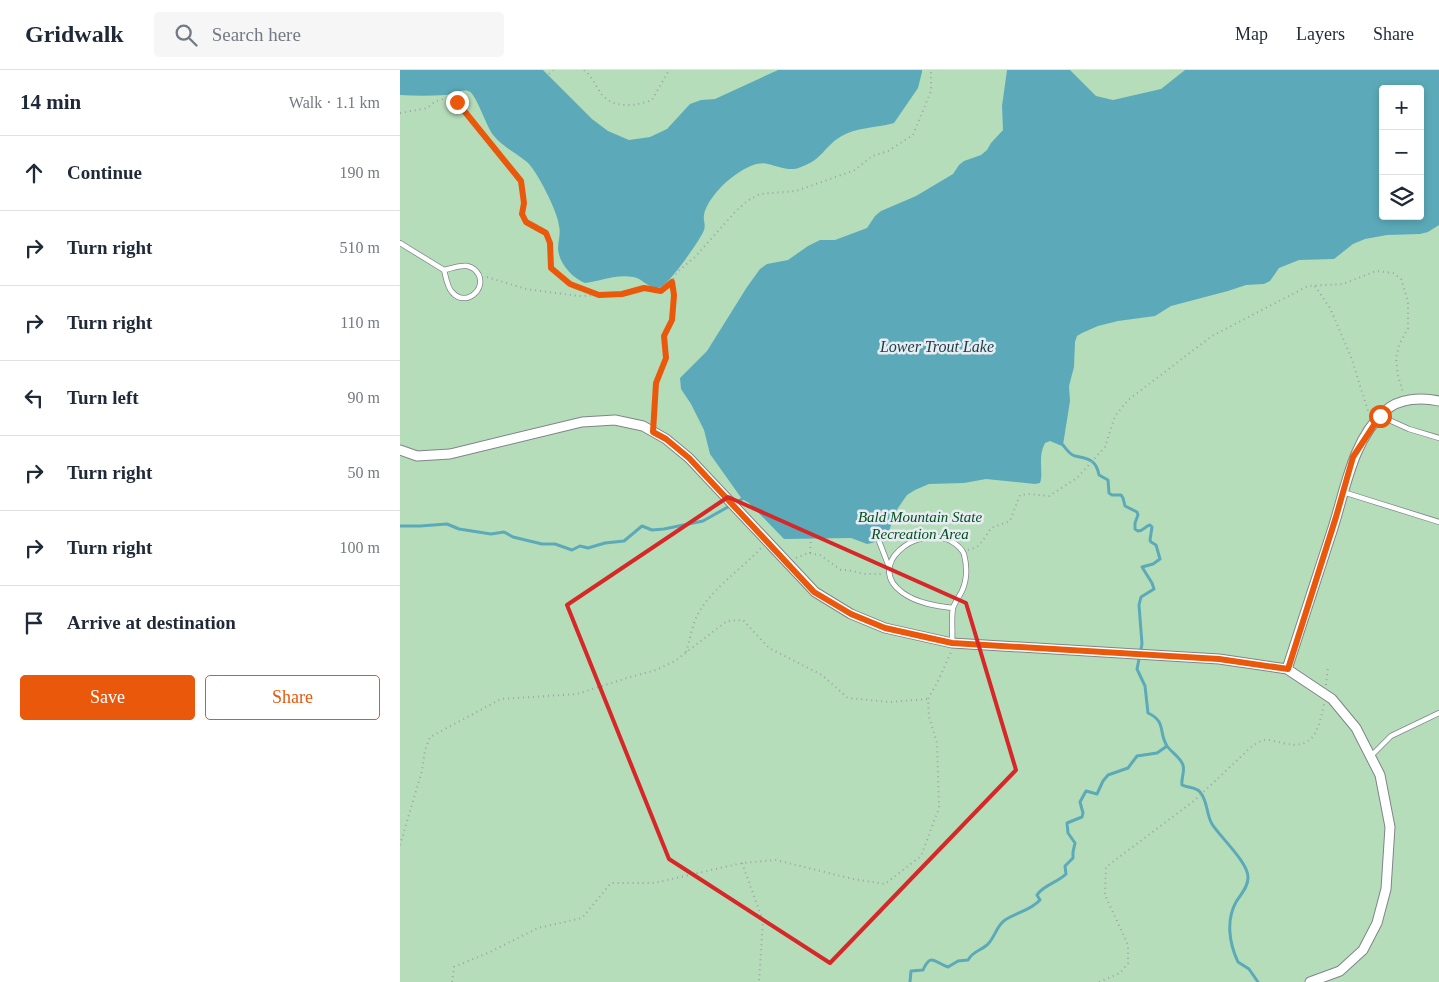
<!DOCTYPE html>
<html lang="en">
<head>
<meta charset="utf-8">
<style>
	:root { --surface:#fff; --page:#f6f6f7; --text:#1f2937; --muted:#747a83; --line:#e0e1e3; --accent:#ea580c }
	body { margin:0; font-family:"Times New Roman",serif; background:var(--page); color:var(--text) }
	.controls { position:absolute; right:15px; top:15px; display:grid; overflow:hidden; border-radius:5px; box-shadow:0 2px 8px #0003 }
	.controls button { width:45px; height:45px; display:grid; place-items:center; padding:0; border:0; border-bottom:1px solid var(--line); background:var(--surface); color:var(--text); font:25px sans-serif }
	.stop { position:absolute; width:15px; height:15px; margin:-11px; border:4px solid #ea580c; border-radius:50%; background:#fff }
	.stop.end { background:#ea580c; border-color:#fff; box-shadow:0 1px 5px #0008 }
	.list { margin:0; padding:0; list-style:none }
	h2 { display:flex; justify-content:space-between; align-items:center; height:65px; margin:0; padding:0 20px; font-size:21px }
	h2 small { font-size:16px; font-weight:400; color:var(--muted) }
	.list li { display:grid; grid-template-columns:32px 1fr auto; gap:15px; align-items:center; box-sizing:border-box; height:75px; padding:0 20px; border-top:1px solid var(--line) }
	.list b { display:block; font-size:19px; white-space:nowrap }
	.list em { font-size:16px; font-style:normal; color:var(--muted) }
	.actions { display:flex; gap:10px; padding:15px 20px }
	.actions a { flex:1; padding:11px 0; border:1px solid var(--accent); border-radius:5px; text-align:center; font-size:18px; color:var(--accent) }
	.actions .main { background:var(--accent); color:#fff }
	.icon { flex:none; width:28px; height:28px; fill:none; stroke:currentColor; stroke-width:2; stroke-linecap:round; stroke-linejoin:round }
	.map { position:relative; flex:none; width:1039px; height:912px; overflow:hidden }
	header { display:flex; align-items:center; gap:30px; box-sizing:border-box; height:70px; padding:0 25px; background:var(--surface); border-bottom:1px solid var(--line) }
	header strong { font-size:24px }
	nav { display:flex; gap:28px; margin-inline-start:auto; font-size:18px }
	.search { width:350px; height:45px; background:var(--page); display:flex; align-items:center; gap:12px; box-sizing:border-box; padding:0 18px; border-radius:5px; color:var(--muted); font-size:19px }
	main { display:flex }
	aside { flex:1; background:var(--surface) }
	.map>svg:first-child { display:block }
	.green { fill:#b6ddba; fill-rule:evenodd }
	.water { fill:#5caab9; fill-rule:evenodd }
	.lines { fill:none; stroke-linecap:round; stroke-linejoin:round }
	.stream { stroke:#5caab9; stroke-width:3 }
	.service-casing { stroke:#7f848a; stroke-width:6 }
	.minor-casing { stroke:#7f848a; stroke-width:11 }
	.path { stroke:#9ea2a7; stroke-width:2; stroke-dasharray:1 4; stroke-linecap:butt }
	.service { stroke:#fff; stroke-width:4.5 }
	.minor { stroke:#fff; stroke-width:9 }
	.route { stroke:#ea580c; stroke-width:6 }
	.marked { fill:none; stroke:#d62828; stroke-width:4; stroke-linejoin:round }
	.labels { text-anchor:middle; stroke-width:5; stroke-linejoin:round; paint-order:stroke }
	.park-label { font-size:15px; font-style:italic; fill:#00501c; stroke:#e7ecf3 }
	.water-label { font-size:16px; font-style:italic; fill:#183d44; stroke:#e7ecf3 }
</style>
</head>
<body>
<header>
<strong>Gridwalk</strong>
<div class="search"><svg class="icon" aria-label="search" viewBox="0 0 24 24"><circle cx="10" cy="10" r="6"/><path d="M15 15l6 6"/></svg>Search here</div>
<nav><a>Map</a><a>Layers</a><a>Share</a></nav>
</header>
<main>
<aside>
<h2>14 min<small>Walk · 1.1 km</small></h2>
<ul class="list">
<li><svg class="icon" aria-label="ahead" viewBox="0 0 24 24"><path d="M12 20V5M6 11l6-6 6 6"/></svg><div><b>Continue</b></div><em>190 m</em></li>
<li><svg class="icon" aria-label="right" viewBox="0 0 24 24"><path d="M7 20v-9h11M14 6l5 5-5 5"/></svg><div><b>Turn right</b></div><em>510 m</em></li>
<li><svg class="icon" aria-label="right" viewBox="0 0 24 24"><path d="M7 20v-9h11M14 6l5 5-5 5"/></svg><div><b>Turn right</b></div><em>110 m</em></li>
<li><svg class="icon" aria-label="left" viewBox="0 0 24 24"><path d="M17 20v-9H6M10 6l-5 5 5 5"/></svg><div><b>Turn left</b></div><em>90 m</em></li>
<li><svg class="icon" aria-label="right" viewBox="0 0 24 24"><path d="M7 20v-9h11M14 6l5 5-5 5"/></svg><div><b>Turn right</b></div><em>50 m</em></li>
<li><svg class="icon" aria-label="right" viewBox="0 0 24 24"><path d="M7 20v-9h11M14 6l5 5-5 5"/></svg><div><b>Turn right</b></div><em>100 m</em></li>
<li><svg class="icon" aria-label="arrive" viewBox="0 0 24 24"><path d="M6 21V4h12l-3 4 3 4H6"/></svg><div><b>Arrive at destination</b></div></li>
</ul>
<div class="actions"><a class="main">Save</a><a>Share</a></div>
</aside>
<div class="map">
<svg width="1039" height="912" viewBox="0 0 1039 912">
	<rect width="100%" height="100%" fill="#e7ecf3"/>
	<path class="green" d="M0,0H1039V912H0ZM983,19H1020V146H983Z"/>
	<path class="water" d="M0,0H143L192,49L208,61L229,70L250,67L267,59L290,34L301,30L315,29L378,0H522V2L518,18L494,53C476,58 456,57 440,67C424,77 422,90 401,97C390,102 380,97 368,94C353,90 333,106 322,116C315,123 305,136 304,145C303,150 306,155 304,160C301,169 269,214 261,217C249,221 243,208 233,207C216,204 201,211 185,213C172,208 159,193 158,179C158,171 161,163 159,156C158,142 137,101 127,92C116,83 103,77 94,66C86,57 76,22 68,21C62,19 52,24 46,25C30,26 15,26 0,25Z
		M607,0H670L696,26L713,30L761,19L785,0H1039V155L1028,162L1020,164L987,165L965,169L953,174L934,189L899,190L879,198L870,211L864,214L846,215L828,221L771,236L755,246L718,251L698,256L682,263L677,266L675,272L674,297L669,316L670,331L663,375L662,376L650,371L645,373C637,388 644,403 640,413L635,414L586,409L564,413L529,414L515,420L507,425L496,441L488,464L485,468L472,473L467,474L451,468L384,469L349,433L342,429L310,384L304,360L291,334L281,319L280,308L307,281L347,217L360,199L367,194L388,190L408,176L420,170H435L467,158L475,146L481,141L516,126L553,104L559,95L564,91L581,85L587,80L591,73L603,60L602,36ZM983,19H1020V146H983Z"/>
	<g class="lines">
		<path class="stream" d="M663,375C666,379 670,385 675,386C688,389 696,389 699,405L708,410L709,423L712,425H721L723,428L725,436L737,442L738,445L735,453V459L738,461C744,461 745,456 750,455L752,457L750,470L751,472L756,475L760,489L753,494L742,497L752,513L754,519L741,527L739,535L742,574L737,599L745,616L748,643C767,652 758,662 767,676C772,683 780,687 783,695C785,702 781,708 782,715C788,718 796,717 800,722C808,731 806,744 812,754C820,767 849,793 848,808C848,817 841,824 836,832C826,850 829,873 838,892L849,899L858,912
			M0,456H20L47,454L59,459L91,464L104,462L113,467L142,474H155L172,480L180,476L188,478L205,473L224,471L242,456L252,460L264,459L303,451L342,429
			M510,912L511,901L523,900C531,882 535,893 548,897L558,891L568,890C573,881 580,881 587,875C595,868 596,856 605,850C617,842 630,841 640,830L637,825C643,815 657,813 666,804L665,796L673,788V782L675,773L668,763L667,753L682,747L683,743L680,732L686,721L697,724L703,711L708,705L728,698L737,686L757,683L767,676"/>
		<defs>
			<path id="service" d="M0,173L44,200C46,207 47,217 52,222C67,240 92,214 74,199C71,197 67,195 63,196C57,196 50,199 44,200
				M980,346L1009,359L1039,368
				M943,422L1039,452
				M479,471L489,497
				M552,573C553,562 551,549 553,538C555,532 559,527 562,521C567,510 567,496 564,484C562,479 556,474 551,471C516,454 464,496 503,523C517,533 536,536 553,538
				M971,686L991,666L1039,643"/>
			<path id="minor" d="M0,380L17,386L50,384L182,352L215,350L243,356L266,369L289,388L415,522L451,544L485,558L552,573L819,589L887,599L932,629L956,658L980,705L990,757L986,819L977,853L963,880L940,901L910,912
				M887,599C902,553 917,507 932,461C945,422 952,370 985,341C999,328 1022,327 1039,331"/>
		</defs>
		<use href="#service" class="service-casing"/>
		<use href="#minor" class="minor-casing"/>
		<path class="path" d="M184,0C193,7 196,18 203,26C217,39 236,36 252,30L269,0
			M149,4L153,0
			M0,43L28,38C35,29 47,26 57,32L121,111L124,133L122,144L126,152L147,163L150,173L151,198L170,215L197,224
			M87,207L126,219L179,226L223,224L244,218L261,221L272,212L277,202L295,187L335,142L347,131L360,124L396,121L444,104L455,100L472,86L488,81L513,65L531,21V0
			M915,216L930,238L951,287L969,344
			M254,352L256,313L266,288L264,266L272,250L274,225L273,213
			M568,480L577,477L584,469L591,458L610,451L620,425L629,424L649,426L677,408L705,377L715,346L728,330L812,266L908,216L943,214L976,201L993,203L1001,209L1008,231V258L999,275L996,289L998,306L1003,322
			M410,483L411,469
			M396,488L408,483L420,485L441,500H448L465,504H480L483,502
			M286,582C290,570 292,555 298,544C313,517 341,500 362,477
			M926,615L928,597
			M0,775L22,701L25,680L30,667L101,629L177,624L230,607L256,600L275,591L327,551L343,550L369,578L422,605L448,628L490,632L528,629
			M342,793L363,851L359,912
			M52,912L54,897L90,882L138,858L182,848L211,813H254L342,793L376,790L453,809L485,814L521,786L539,738L537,673L529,647L528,629L538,611L551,582
			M699,912L720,903L728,893V875L705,825L706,797L795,730L850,678C854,675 859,671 864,670C869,669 877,672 883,673C914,681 919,659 924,634"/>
		<use href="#service" class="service"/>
		<use href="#minor" class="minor"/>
	</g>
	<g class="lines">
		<path class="route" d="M57,32L121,111L124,133L122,144L126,152L146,163L150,173L151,198L170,214L199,225L222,224L244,218L261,221L272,212L274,225L272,250L264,266L266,288L256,313L253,362L266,369L289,388L414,522L451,544L485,558L552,573L819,589L888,599L936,447L953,387L980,346"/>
	</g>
	<path class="marked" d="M328,427L566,533L616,700L430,893L269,789L167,535Z"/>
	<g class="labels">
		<g class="park-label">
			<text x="520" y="452">Bald Mountain State<tspan x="520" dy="17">Recreation Area</tspan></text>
		</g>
		<g class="water-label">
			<text x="537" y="282">Lower Trout Lake</text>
		</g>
	</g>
</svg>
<div class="controls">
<button>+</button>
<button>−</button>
<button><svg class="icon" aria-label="layers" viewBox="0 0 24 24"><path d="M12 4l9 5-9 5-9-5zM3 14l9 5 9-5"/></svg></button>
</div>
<div class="stop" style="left:980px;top:346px"></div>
<div class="stop end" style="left:57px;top:32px"></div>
</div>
</main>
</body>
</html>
